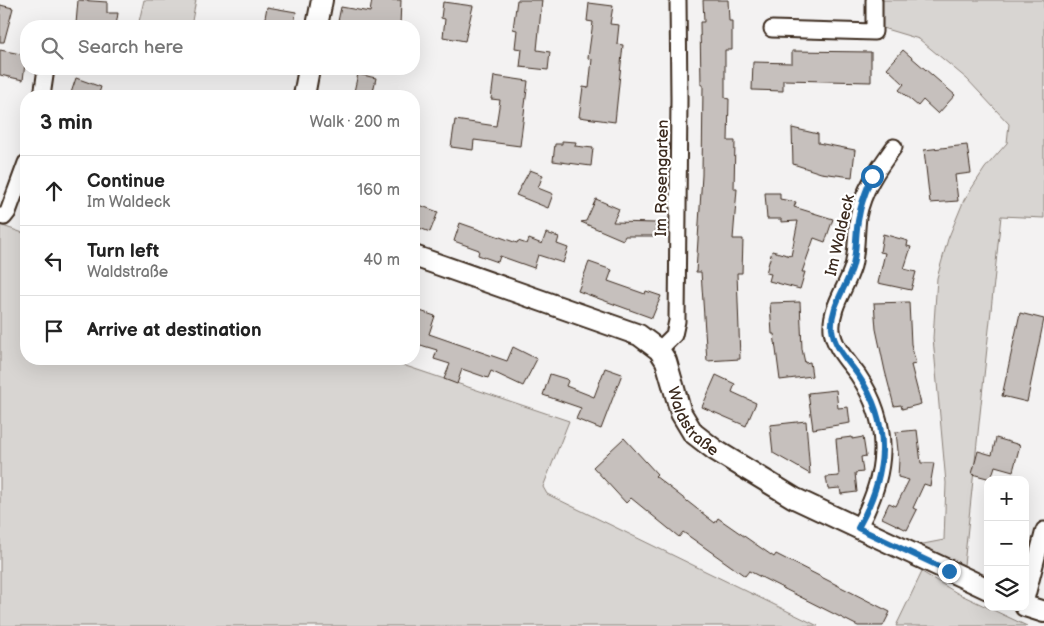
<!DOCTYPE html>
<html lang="en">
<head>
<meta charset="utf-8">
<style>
	:root { --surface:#fff; --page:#f2f2f2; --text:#222; --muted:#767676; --line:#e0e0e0 }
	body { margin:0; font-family:"Balsamiq Sans",sans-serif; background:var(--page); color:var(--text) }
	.controls { position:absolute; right:15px; bottom:15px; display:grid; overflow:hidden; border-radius:10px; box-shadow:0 5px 20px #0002 }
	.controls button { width:45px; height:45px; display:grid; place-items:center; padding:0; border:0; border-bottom:1px solid var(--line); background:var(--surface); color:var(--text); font:25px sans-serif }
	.stop { position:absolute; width:15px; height:15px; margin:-11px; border:4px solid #1f6fb2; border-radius:50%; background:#fff }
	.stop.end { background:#1f6fb2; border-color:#fff; box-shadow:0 1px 5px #0008 }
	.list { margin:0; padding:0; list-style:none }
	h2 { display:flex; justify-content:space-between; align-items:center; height:65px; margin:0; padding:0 20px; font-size:21px }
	h2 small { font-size:16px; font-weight:400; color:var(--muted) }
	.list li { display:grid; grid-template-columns:32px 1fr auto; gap:15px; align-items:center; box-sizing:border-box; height:70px; padding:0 20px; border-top:1px solid var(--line) }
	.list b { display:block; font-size:19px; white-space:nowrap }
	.list p { margin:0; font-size:16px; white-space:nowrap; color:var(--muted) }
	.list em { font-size:16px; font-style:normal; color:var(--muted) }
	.icon { flex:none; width:28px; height:28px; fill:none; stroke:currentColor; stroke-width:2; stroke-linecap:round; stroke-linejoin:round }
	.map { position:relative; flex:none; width:1044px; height:626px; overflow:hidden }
	.search { position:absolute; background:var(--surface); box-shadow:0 5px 20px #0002; left:20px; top:20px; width:400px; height:55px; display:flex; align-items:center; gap:12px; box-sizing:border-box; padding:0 18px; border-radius:20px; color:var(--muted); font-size:19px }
	.panel { position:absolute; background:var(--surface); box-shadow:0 5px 20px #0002; left:20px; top:90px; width:400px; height:275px; border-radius:20px }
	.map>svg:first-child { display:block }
	.green { fill:#d8d5d2; stroke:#8a8078 }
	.building { fill:#c6c0bd; stroke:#3b2a1e }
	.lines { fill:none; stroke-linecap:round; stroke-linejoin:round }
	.street-casing { stroke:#3b2a1e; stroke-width:19 }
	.secondary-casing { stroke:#3b2a1e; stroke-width:24 }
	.street { stroke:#fff; stroke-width:15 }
	.secondary { stroke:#fff; stroke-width:20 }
	.route { stroke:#1f6fb2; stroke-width:6 }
	.labels { text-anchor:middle; stroke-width:4.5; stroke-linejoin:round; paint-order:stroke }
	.street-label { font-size:16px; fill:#3b2a1e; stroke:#fff }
</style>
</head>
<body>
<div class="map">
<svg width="1044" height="626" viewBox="0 0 1044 626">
	<rect width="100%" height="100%" fill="#f3f2f2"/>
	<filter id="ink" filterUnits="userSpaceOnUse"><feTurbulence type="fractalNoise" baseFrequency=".02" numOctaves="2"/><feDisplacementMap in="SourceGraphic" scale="10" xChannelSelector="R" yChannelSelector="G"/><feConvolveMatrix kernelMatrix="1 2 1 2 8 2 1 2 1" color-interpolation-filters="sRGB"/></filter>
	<g filter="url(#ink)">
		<path class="green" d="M144,0H196L191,26H138Z
			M877,0H1044V218L1001,216L964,565L918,545L944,540L946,483L933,338L937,278L948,239L964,200L985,168L1007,143L1009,124L967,79L919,39L879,27Z
			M0,225L26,234V359H385L569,421L543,487L547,494L818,626H0Z
			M922,572L957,593L1027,626H896Z"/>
		<path class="building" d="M78,0L107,2V13H118L116,26L76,24Z
			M372,0H401L400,26H337L341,7L370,12Z
			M517,0H542L537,50L550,52L548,70L520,67L522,49L515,48L517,30L513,29Z
			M703,0H728L729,21H732V50H725V98L729,99L728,141H735L734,189H737L733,239H743L742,273H737L740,359L707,361L701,272H696L702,175L703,85H701L700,22H704Z
			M443,2L473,6L465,41L443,37L445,19L441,18Z
			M589,3L613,6L610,24L619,25L617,44L623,45L615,122L579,117L583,87L589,88L592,59L588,58L593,22L587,21Z
			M0,5L13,8L4,42H0Z
			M267,7L296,12L294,26L264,23Z
			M0,50L26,55L23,80L0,75Z
			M903,50L955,95L938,114L923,100L918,106L899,90L904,84L887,68Z
			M792,51L871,52V82L783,80V91L752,90L753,62L792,63Z
			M358,74L376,78L372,96H353Z
			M494,76L528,81L520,146L474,140L473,150L451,147L455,120L496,126L500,100L491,99Z
			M76,78L101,87L98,96H70Z
			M792,128L818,134V143L855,150L852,177L821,173L793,164Z
			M562,141L576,142L575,146L593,148L591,166L553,161L555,144H562Z
			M967,145L971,173L955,175L958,201L930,203L924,150Z
			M530,170L543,175L538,188L553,194L548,208L516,195Z
			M765,193H780V199L796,202L794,207L833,219L825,242L814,238L802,272H805L800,289L769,281L771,274L766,273L772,251L791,256L798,221L781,222V219H767Z
			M596,199L619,209L613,222L656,223V236H625L623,240L581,222L586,221Z
			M414,203L438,212L430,232L414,226Z
			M460,223L517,243L518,241L527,244L529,239L542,244L546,233L559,237L557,244L568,248L563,263L538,255L534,268L500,256L498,262L478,255L479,250L454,241Z
			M883,234L908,241L907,246L911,247L904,269L916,272L911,290L878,283L885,253L880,252Z
			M589,262L612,270L608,281L645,294L646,291L661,296L652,318L578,291Z
			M800,302L802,349L805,363L810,362L812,376L780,380L774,334H772L770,303Z
			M909,302L911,344L916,364L911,365L921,404L902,409L901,405L894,406L885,371L876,329L874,303Z
			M414,309L435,316L429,334L507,361L513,347L537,359L523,386L491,371L488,378L462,369L457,384L444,379L450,364L434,359L437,350L414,343Z
			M1020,313L1044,319L1027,402L1002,396Z
			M605,368L622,374L601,429L576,419L581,408L543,395L550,374L566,379L568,381L566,386L594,397Z
			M716,375L735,384L732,392L756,403L746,426L702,407Z
			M836,390L838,408L848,407L850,423L813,429L808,393Z
			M806,421L810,474L773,453L770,425Z
			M917,430L921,463H934L930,486L924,484L913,508L917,510L907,530L882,518L889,503L896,506L909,480L898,477L899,460L896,432Z
			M852,437V439L863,437L866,456L861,457L863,472L855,473L857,492L841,494L840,488L828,489L826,477L839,476L836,439Z
			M624,438L657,474L655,476L715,523L718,518L774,557L776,554L890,612L883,626H858L749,571L745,576L683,532L679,537L631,498L626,503L593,467Z
			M996,438L1020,445L1013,471L995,466L991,479L972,474L978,451L992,455Z"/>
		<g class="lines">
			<defs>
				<path id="street" d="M772,29L874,32V0
					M42,96L46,69
					M0,216L4,217L8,212L26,163
					M659,350L674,335L677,321L679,99L678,0
					M858,528C887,476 893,427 858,375C848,361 834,348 832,330C830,307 847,287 853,266C857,250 856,233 858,217C863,190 878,169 894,147
					M1025,603L1044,530"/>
				<g id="secondary">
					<path d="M317,26L322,0"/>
					<path d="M304,96L309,69"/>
					<path id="s1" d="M414,256L639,335L659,350L666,361L681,413L693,433L715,450L794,498L988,589"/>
					<path d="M1025,606L1044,612"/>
				</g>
			</defs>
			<use href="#street" class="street-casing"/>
			<use href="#secondary" class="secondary-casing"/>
			<use href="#street" class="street"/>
			<use href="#secondary" class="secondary"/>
		</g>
	</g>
	<g class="lines" filter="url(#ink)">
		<path class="route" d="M872,176C867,189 861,202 859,216C855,232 857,249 853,265C847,287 830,306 832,329C834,347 848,361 858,375C893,426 887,476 858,528L949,571"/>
	</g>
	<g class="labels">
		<g class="street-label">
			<text transform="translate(661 178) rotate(-89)" y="6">Im Rosengarten</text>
			<text transform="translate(839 235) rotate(-77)" y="6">Im Waldeck</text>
			<text dy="6" stroke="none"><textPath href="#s1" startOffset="344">Waldstraße</textPath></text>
		</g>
	</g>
</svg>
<div class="controls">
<button>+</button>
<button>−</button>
<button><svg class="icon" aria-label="layers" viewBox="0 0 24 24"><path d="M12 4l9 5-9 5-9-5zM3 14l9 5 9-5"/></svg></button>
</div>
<div class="stop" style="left:872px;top:176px"></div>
<div class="stop end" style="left:949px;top:571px"></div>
<div class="search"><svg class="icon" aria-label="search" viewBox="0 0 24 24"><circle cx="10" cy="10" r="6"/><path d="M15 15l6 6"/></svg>Search here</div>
<section class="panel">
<h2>3 min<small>Walk · 200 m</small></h2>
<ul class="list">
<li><svg class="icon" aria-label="ahead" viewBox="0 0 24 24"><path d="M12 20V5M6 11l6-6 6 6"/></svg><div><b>Continue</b><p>Im Waldeck</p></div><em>160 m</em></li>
<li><svg class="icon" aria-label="left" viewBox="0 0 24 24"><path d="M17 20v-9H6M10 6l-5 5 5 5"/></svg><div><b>Turn left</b><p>Waldstraße</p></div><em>40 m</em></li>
<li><svg class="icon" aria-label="arrive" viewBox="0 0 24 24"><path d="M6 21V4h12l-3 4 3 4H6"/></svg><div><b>Arrive at destination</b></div></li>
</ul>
</section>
</div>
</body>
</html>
